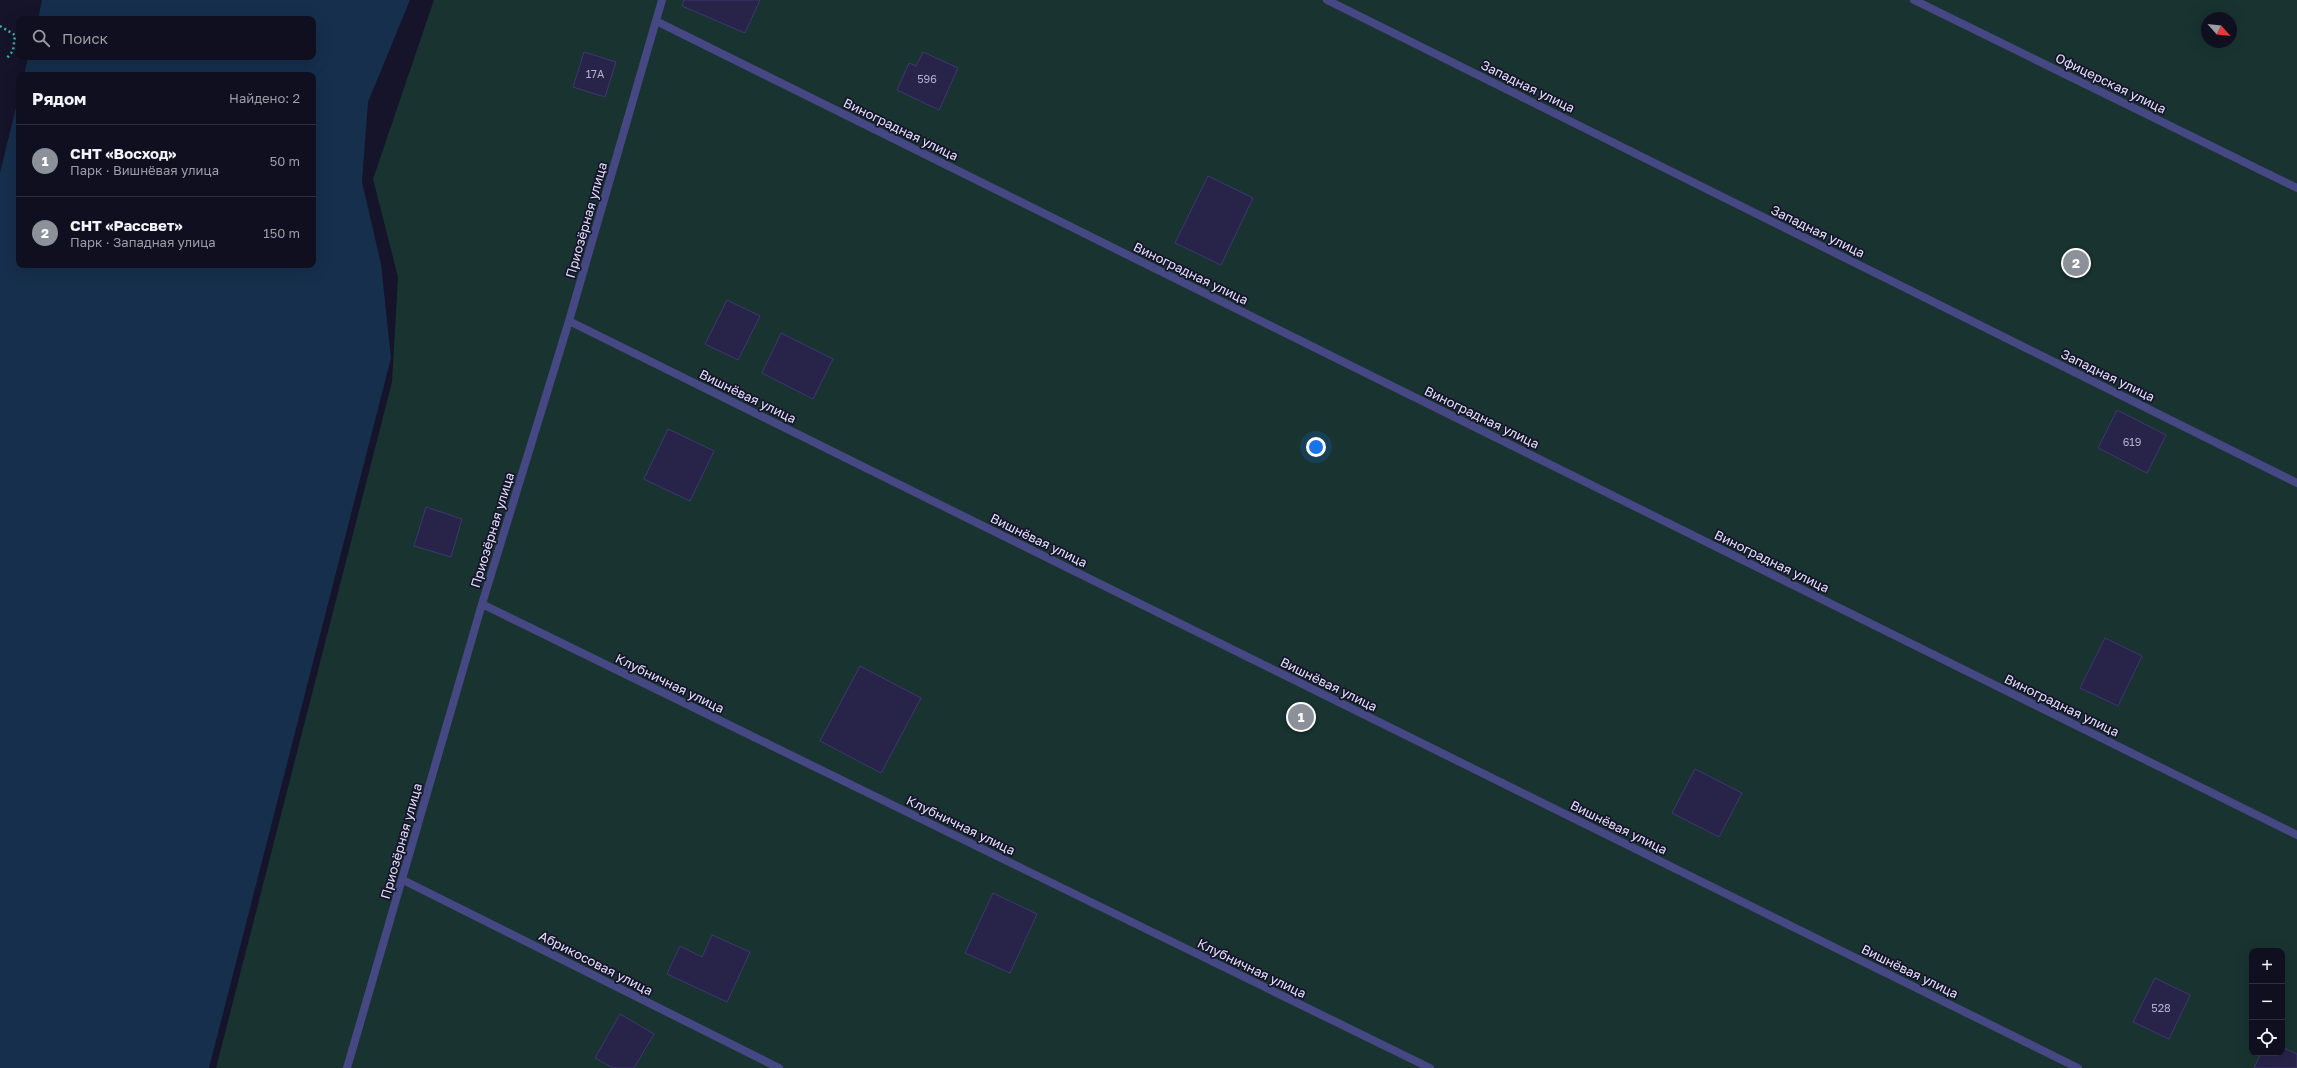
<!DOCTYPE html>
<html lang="ru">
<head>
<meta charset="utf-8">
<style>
	:root { --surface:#100f20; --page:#1e1d2d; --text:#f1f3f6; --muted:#9c9ca5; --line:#302f3e; --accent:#8c9099 }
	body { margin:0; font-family:"Golos Text",sans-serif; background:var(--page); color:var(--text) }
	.controls { position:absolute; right:12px; bottom:12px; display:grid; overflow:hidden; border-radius:8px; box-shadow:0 4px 16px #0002 }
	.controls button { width:36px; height:36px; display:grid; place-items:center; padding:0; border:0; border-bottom:1px solid var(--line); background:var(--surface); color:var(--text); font:20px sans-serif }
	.compass { position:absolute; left:2201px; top:12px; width:36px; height:36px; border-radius:50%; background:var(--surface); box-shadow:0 4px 16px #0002; rotate:117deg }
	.you { position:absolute; left:1316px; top:447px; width:14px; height:14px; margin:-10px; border:3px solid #fff; border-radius:50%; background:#1a73e8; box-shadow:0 0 0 6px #1a73e833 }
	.badge { display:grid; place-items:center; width:26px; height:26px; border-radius:50%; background:var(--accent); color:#fff; font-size:13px; font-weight:700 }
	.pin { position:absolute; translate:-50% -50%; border:2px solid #fff; box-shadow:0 1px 4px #0006 }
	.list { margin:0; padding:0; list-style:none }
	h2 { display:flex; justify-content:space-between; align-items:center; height:52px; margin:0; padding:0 16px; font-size:17px }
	h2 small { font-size:13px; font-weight:400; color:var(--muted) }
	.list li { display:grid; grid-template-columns:26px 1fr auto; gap:12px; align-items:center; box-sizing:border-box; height:72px; padding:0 16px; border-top:1px solid var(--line) }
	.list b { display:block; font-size:15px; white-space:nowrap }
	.list p { margin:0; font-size:13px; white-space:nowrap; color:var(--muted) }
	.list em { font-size:13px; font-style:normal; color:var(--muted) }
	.icon { flex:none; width:22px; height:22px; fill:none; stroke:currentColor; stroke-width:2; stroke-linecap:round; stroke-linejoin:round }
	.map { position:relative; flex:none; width:2297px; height:1068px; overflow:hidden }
	.search { position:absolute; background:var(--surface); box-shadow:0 4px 16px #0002; left:16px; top:16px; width:300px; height:44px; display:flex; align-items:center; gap:10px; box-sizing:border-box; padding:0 14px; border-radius:8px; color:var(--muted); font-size:15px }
	.panel { position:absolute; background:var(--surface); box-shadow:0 4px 16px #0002; left:16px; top:72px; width:300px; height:196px; border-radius:8px }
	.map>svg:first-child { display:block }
	.green { fill:#183330; fill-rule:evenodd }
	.water { fill:#162f4c }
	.building { fill:#272349; stroke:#3e3772 }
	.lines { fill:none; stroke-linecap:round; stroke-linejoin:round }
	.path { stroke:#40b09f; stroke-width:2.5; stroke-dasharray:2 3; stroke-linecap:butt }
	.minor { stroke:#454883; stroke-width:8 }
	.labels { text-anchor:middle; stroke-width:3.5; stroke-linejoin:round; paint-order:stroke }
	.number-label { font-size:11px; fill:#b2b2ce }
	.street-label { font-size:13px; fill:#e1e1fb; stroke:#16142a }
</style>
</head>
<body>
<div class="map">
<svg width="2297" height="1068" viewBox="0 0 2297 1068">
	<rect width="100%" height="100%" fill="#16142a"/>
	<path class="green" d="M434,0H2297V1068H216L392,382L398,277L373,179ZM2207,18H2231V42H2207ZM2252,951H2282V1053H2252Z"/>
	<path class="water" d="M42,0H410L368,102L362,182L381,264L391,358L209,1068H0V173L19,95V265H313V75H24L28,57H313V19H38Z"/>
	<path class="building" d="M684,0H760L745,33L682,6Z
		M584,52L616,62L605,97L573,87Z
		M923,52L958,68L939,110L897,90L909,63L916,66Z
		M1208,176L1253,198L1221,265L1175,243Z
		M727,300L760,316L738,360L705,344Z
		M781,333L833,359L813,399L762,373Z
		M2117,410L2166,435L2147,473L2098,448Z
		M668,429L714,451L690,501L644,479Z
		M426,507L462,519L451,557L414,546Z
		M2105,638L2142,656L2118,706L2080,688Z
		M860,666L921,698L881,773L820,741Z
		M1695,769L1742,793L1719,837L1672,813Z
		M993,893L1037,914L1010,973L965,953Z
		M712,935L750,952L727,1002L667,974L680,946L702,957Z
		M2155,978L2190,995L2169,1039L2133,1022Z
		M620,1014L654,1034L634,1068H613L595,1058Z
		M2282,1047L2297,1054V1068H2254L2261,1053H2282Z"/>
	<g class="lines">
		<path class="path" d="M0,26L15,35L13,51L6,59"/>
		<path class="minor" d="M1327,0L2297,483
			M1914,0L2297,188
			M656,21L2297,835
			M569,321L2078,1068
			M482,604L1430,1068
			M403,880L779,1068
			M347,1068L482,604L569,321L662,0"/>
	</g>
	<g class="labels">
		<g class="number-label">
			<text x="595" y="78">17А</text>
			<text x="927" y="83">596</text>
			<text x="2132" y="446">619</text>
			<text x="2161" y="1012">528</text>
		</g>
		<g class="street-label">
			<text transform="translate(2111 83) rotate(26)" y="5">Офицерская улица</text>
			<text transform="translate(1528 86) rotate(26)" y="5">Западная улица</text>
			<text transform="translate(901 129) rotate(26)" y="5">Виноградная улица</text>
			<text transform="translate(586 220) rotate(-74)" y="5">Приозёрная улица</text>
			<text transform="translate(1818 231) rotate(26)" y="5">Западная улица</text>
			<text transform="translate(1191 273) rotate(26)" y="5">Виноградная улица</text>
			<text transform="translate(2108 375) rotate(26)" y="5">Западная улица</text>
			<text transform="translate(748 396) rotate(26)" y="5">Вишнёвая улица</text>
			<text transform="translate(1482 417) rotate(26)" y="5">Виноградная улица</text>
			<text transform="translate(492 530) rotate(-73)" y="5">Приозёрная улица</text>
			<text transform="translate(1039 540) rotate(26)" y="5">Вишнёвая улица</text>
			<text transform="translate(1772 561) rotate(26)" y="5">Виноградная улица</text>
			<text transform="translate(670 683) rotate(26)" y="5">Клубничная улица</text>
			<text transform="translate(1329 684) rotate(26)" y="5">Вишнёвая улица</text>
			<text transform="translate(2062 705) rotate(26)" y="5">Виноградная улица</text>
			<text transform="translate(961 825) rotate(26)" y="5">Клубничная улица</text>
			<text transform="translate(1619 827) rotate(26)" y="5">Вишнёвая улица</text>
			<text transform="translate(401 841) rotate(-74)" y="5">Приозёрная улица</text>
			<text transform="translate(596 963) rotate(27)" y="5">Абрикосовая улица</text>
			<text transform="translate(1252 968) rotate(26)" y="5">Клубничная улица</text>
			<text transform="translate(1910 971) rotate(26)" y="5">Вишнёвая улица</text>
		</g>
	</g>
</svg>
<div class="controls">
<button>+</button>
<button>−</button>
<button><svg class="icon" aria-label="locate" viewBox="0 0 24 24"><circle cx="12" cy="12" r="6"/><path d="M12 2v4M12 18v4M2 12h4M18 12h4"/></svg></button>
</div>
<svg class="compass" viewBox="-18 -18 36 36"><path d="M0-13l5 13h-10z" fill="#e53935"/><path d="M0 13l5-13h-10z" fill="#9c9ca5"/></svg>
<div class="you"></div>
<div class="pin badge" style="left:1301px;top:717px">1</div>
<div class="pin badge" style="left:2076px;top:263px">2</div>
<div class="search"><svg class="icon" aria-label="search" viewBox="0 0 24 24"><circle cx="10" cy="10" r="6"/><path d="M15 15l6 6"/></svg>Поиск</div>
<section class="panel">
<h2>Рядом<small>Найдено: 2</small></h2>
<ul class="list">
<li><span class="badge">1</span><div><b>СНТ «Восход»</b><p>Парк · Вишнёвая улица</p></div><em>50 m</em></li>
<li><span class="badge">2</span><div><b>СНТ «Рассвет»</b><p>Парк · Западная улица</p></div><em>150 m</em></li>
</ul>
</section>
</div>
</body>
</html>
